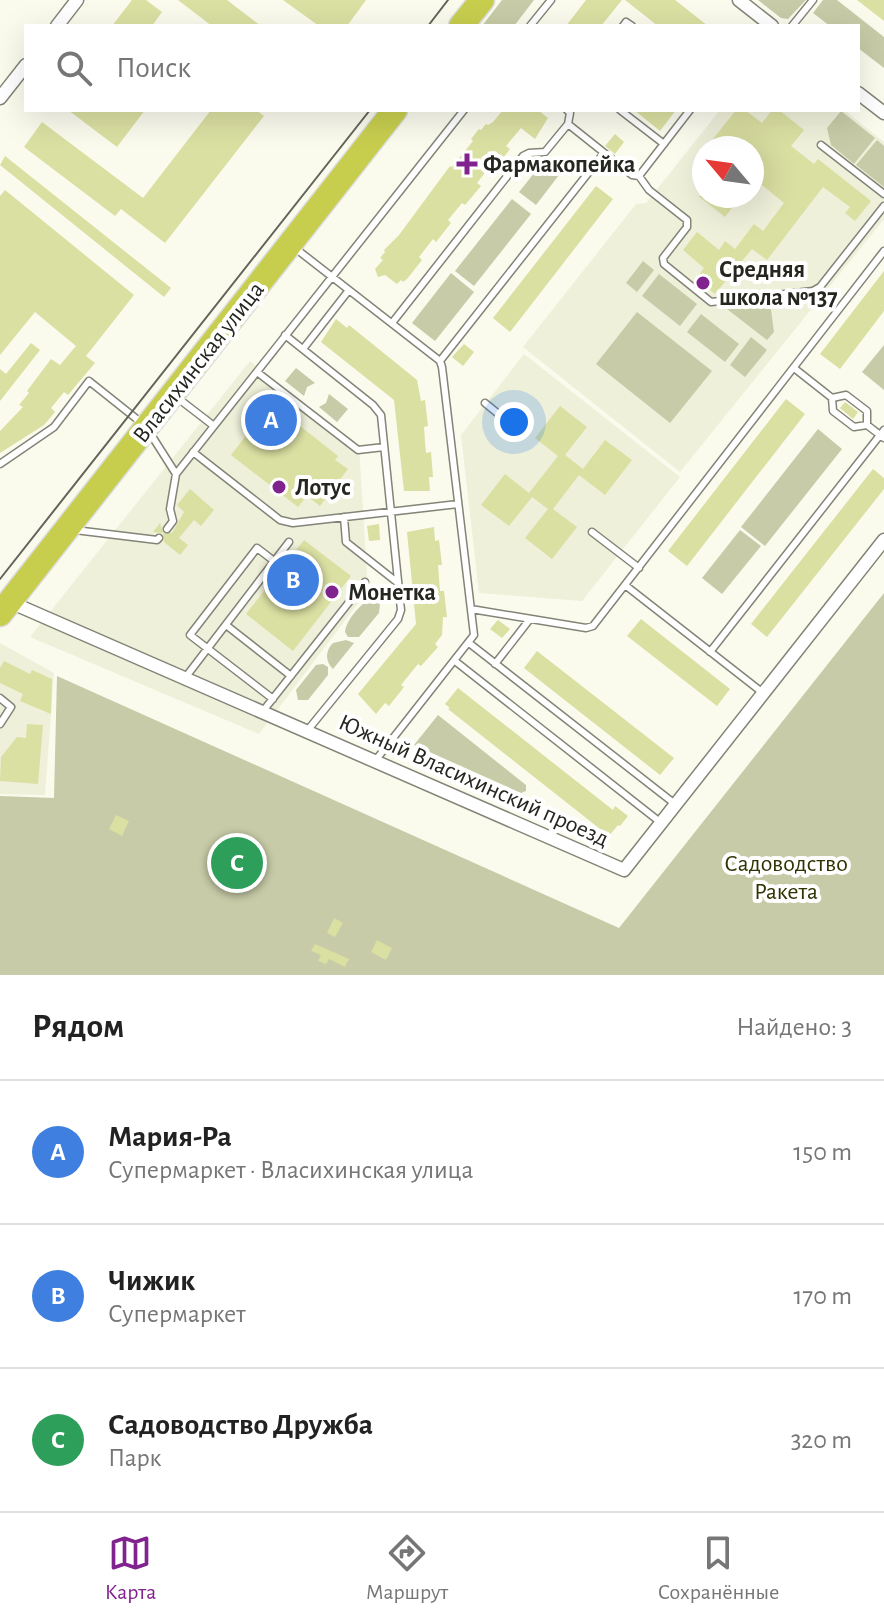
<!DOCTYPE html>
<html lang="ru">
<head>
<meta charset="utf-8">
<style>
	:root { --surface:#fff; --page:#f6f6f6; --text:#222; --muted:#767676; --line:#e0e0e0; --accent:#81238e }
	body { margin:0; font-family:"Alegreya Sans",sans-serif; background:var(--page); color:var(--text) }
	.compass { position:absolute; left:692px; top:136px; width:72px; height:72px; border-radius:50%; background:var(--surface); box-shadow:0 8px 32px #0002; rotate:299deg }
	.you { position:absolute; left:514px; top:422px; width:28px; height:28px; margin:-20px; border:6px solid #fff; border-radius:50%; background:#1a73e8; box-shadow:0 0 0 12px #1a73e833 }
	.badge { display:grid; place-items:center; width:52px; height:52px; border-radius:50%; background:var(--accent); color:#fff; font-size:26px; font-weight:700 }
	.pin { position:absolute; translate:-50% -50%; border:4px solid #fff; box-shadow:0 2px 8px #0006 }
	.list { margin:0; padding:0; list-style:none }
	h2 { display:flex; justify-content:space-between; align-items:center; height:104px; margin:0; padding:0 32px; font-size:34px }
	h2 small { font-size:26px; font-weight:400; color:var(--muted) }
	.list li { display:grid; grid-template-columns:52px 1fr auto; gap:24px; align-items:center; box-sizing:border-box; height:144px; padding:0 32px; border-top:2px solid var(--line) }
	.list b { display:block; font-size:30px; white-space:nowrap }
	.list p { margin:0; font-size:26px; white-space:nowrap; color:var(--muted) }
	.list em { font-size:26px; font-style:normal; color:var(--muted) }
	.icon { flex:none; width:44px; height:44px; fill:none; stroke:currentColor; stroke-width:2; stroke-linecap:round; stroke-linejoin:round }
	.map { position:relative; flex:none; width:884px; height:975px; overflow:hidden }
	.search { position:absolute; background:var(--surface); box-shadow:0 8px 32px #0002; left:24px; right:24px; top:24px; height:88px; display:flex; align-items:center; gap:20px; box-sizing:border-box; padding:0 28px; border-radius:0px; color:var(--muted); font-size:30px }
	.sheet { height:536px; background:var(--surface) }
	nav { display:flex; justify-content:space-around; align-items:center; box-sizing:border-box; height:112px; border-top:2px solid var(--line); background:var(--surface); font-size:22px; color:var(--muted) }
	nav a { display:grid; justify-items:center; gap:4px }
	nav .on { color:var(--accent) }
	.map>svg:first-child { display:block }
	.built { fill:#eef0da; fill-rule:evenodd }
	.green { fill:#c7cba7 }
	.building { fill:#dadfa2 }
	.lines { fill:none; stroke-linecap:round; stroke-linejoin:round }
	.lane-casing { stroke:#838477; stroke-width:9 }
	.street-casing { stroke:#838477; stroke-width:15 }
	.highway-casing { stroke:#dcdcdb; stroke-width:27 }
	.lane { stroke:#fff; stroke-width:6 }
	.street { stroke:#fff; stroke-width:12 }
	.highway { stroke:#c7ce4e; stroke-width:24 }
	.tram { stroke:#63635b; stroke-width:2 }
	.poi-dot { fill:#81238e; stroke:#fff; stroke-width:3 }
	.labels { text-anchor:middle; stroke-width:8; stroke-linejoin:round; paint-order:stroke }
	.poi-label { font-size:24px; font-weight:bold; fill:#262621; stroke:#fff; text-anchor:start }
	.street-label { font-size:24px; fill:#262621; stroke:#fff }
	.park-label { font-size:24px; fill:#303201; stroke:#fff }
</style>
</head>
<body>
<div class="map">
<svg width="884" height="975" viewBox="0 0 884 975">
	<rect width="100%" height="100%" fill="#fafbed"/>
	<path class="built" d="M720,110H844L884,142V219L680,472L523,347L636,204L646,203ZM704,148H752V196H704Z
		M524,354L680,477L582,601L479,593L461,435Z
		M250,361L359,446L368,590L259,734L30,637Z
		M0,643L54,673L45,795L0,794Z"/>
	<path class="green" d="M502,0H534L514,26H482Z
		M758,0H806L788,19L781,18Z
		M823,0H837L884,37V68L858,48V26H830L813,13Z
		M841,111L875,138L854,164L831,145L827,128Z
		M877,140L884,146V187L856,165Z
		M543,162L559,175L536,205L519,192Z
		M512,199L531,214L474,286L455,271Z
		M643,261L654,270L637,292L626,283Z
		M451,273L474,292L435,341L412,323Z
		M659,274L697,304L680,326L642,296Z
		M770,302L774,332L767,340L727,309Z
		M637,312L712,371L670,423L596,364Z
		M701,314L739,344L725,362L687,332Z
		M751,337L767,350L745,377L730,365Z
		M884,345V390L862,372Z
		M296,368L315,383L307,387L304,396L285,381Z
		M329,394L348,409L337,422L319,407L326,403Z
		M818,429L842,449L765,546L741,527Z
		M740,530L761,546L722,594L702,578Z
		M884,593V975H0V796L54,798L57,676L619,928Z
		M374,598L380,604L379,613L359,637H348L345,632C346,620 362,601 374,598Z
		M346,640L354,643L333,669C325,661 325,651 333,643Z
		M323,664L328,667V675L308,700H298L296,690L316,665Z
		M438,715L526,785V791L521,793L414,745Z"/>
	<path class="building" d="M132,0H146L162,12L152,26H112Z
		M178,0H227L261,26H212Z
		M283,0H366L347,26H319Z
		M586,0H622L601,26H566Z
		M625,0H675L708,26H658Z
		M857,0H884V21Z
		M68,110H145L117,147Z
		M211,110H256L264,116L165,243L121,209L115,216L24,147L42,122L143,198Z
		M503,110H538L548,118L535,139L521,128L506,146L510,149L495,168L491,165L477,183L481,186L465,205L462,203L448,220L451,223L436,242L433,239L419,257L422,260L407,279L403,282L401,280L397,284L385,275L378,277L375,269L383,260L380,258L385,252L384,250L399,235L450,166L452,167L473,141L471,139L479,129L481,130L486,124L488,125L493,122Z
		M634,110H676L660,131Z
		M736,110H745L762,123L772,110H779L804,130L791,146L814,164L818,159L871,201L855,221L845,213L850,207L823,187L767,260L752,249L715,294L696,279L704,268L683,250L697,232L719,250L725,241L735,249L754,224L763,231L784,203L762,185L752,198V148H724L713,139Z
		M615,134L624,142L615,154L605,146Z
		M5,156L171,288L164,297L0,165Z
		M596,186L613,199L510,332L493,318Z
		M5,190L134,295L86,356L95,363L68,395L64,392L51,408L55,412L44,425L0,453V431L23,407L19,405L29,393L27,391L51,359L60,365L76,346L35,312L0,355V196Z
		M698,196H741L725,217Z
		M884,271V311L840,369L820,354Z
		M336,319L347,328L349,325L417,380L421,401L425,400L428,426L424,427L425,442L426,453L431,452L433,477H429L430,491H404L394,400L321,342Z
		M31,343L40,350L0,401V369L6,374Z
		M464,344L474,352L463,366L452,357Z
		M786,399L805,414L687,566L668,551Z
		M845,402L858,412L853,419L840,408Z
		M271,403L338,456L335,460L348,469L320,506L307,496L298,507L231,455Z
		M560,406L587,427L565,455L583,469L605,440L632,460L605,495L579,475L553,509L577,527L552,559L525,538L548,509L532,497L509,526L481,505L505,474L529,493L558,456L535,438Z
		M873,469L884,478V489L767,637L751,624Z
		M190,489L214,510L201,526L194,520L179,538L188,545L180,555L164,542L163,533L153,532L160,523L163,533H172L184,512L177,505Z
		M379,524L380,540L369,541L367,526Z
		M434,527L435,541L439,540L442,565H438L440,591H444L447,617H443L442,635L435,644L438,647L421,666L418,664L409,675L401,685L404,687L389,706L385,703L376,714L358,694L416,624L407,532Z
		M304,540L351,576L293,651L246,614Z
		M641,619L730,689L717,706L627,636Z
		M498,620L510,629L502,638L490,629Z
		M537,651L674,758L660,775L524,668Z
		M4,661L30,674L32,670L52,679L51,714L20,701L23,694L0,683V668Z
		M458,688L613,810L615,806L628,816L620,826L618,825L609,836L448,709L450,708L445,704Z
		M27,724L43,725L38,784L0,781L1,757L17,737L26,738Z
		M116,815L129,821L122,836L109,829Z
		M334,918L343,923L335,937L327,933Z
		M377,940L392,948L386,960L371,952Z
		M315,944L349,959L345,967L329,959L326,964L318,961L321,955L311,951Z"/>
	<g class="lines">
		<defs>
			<path id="lane" d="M530,26L551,0
				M623,26L626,22L632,26
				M792,26L813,0
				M620,110L664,144
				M568,124L632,175L639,176L690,110
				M821,145L884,194
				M639,176L649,190L687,220V227L663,258L664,264L711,302L813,291L820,287L884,206
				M295,248L440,361L442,367L474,635L375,761
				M392,323L523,156L529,153L545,152L568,124L570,113L567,110
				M285,335L373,405L381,415L401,610L398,619L307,731
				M303,349L349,290
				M440,361L604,153
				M794,368L832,398L833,411L854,427L867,425L884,438
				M257,372L358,450L384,447
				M175,396L214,426
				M832,398L846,395L867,411V425
				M485,403L523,434
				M150,433L176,474L170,509L173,521L167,529
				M193,452L280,520L293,523L458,504
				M0,464L54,427L89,381L143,424
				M176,474L464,110
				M344,517L346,542L398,583
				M75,530L157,540L159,538
				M592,532L639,568
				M625,585L763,693
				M471,609L586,628L593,626L884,251
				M226,625L291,676
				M469,643L675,804
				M710,652L884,430
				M455,661L660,822
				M495,664L530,619
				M185,678L289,542
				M0,698L11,707L0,724
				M273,699L190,635L257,548L274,561
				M263,711L365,582"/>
			<path id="street" d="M739,0L772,26
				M57,26L77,0
				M858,93L884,113
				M0,98L26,65
				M10,602L624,870L884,540"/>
			<path id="highway" d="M461,26L482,0
				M0,614L395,110"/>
		</defs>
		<use href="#lane" class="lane-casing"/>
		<use href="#street" class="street-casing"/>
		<use href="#highway" class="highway-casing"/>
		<use href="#lane" class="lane"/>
		<use href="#street" class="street"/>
		<use href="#highway" class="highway"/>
		<path class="tram" d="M428,26L448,0
			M0,579L370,110"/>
	</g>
	<g class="poi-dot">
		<path d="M463 152h8v8h8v8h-8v8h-8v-8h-8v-8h8z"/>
		<circle cx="703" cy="283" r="8"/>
		<circle cx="279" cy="487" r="8"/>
		<circle cx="332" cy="592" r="8"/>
	</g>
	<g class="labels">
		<g class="poi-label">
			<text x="483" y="172">Фармакопейка</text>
			<text x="719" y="277">Средняя<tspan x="719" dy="28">школа №137</tspan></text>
			<text x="295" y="495">Лотус</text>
			<text x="348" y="600">Монетка</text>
		</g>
		<g class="street-label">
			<text transform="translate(198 362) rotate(-52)" y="8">Власихинская улица</text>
			<text transform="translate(474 780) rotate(24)" y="8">Южный Власихинский проезд</text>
		</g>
		<g class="park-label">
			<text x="786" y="871">Садоводство<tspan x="786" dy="28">Ракета</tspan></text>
		</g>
	</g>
</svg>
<svg class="compass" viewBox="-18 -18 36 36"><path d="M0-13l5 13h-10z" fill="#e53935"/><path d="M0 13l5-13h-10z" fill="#767676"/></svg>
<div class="you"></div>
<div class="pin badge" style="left:271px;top:420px;background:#3f7fe0">A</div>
<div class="pin badge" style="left:293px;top:580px;background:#3f7fe0">B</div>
<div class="pin badge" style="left:237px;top:863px;background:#2e9e5b">C</div>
<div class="search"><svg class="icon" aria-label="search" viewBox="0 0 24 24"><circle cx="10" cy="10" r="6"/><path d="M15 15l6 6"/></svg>Поиск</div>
</div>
<section class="sheet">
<h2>Рядом<small>Найдено: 3</small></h2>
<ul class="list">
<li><span class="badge" style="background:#3f7fe0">A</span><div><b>Мария-Ра</b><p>Супермаркет · Власихинская улица</p></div><em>150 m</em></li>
<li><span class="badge" style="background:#3f7fe0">B</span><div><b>Чижик</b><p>Супермаркет</p></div><em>170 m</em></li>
<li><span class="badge" style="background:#2e9e5b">C</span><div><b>Садоводство Дружба</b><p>Парк</p></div><em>320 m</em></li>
</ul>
</section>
<nav>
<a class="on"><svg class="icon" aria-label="map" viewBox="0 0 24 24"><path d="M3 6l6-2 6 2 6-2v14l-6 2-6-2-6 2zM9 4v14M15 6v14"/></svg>Карта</a>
<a><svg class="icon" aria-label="directions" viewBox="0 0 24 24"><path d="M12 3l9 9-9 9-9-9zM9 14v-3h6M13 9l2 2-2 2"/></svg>Маршрут</a>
<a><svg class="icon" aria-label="saved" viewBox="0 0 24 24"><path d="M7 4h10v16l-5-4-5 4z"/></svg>Сохранённые</a>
</nav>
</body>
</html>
